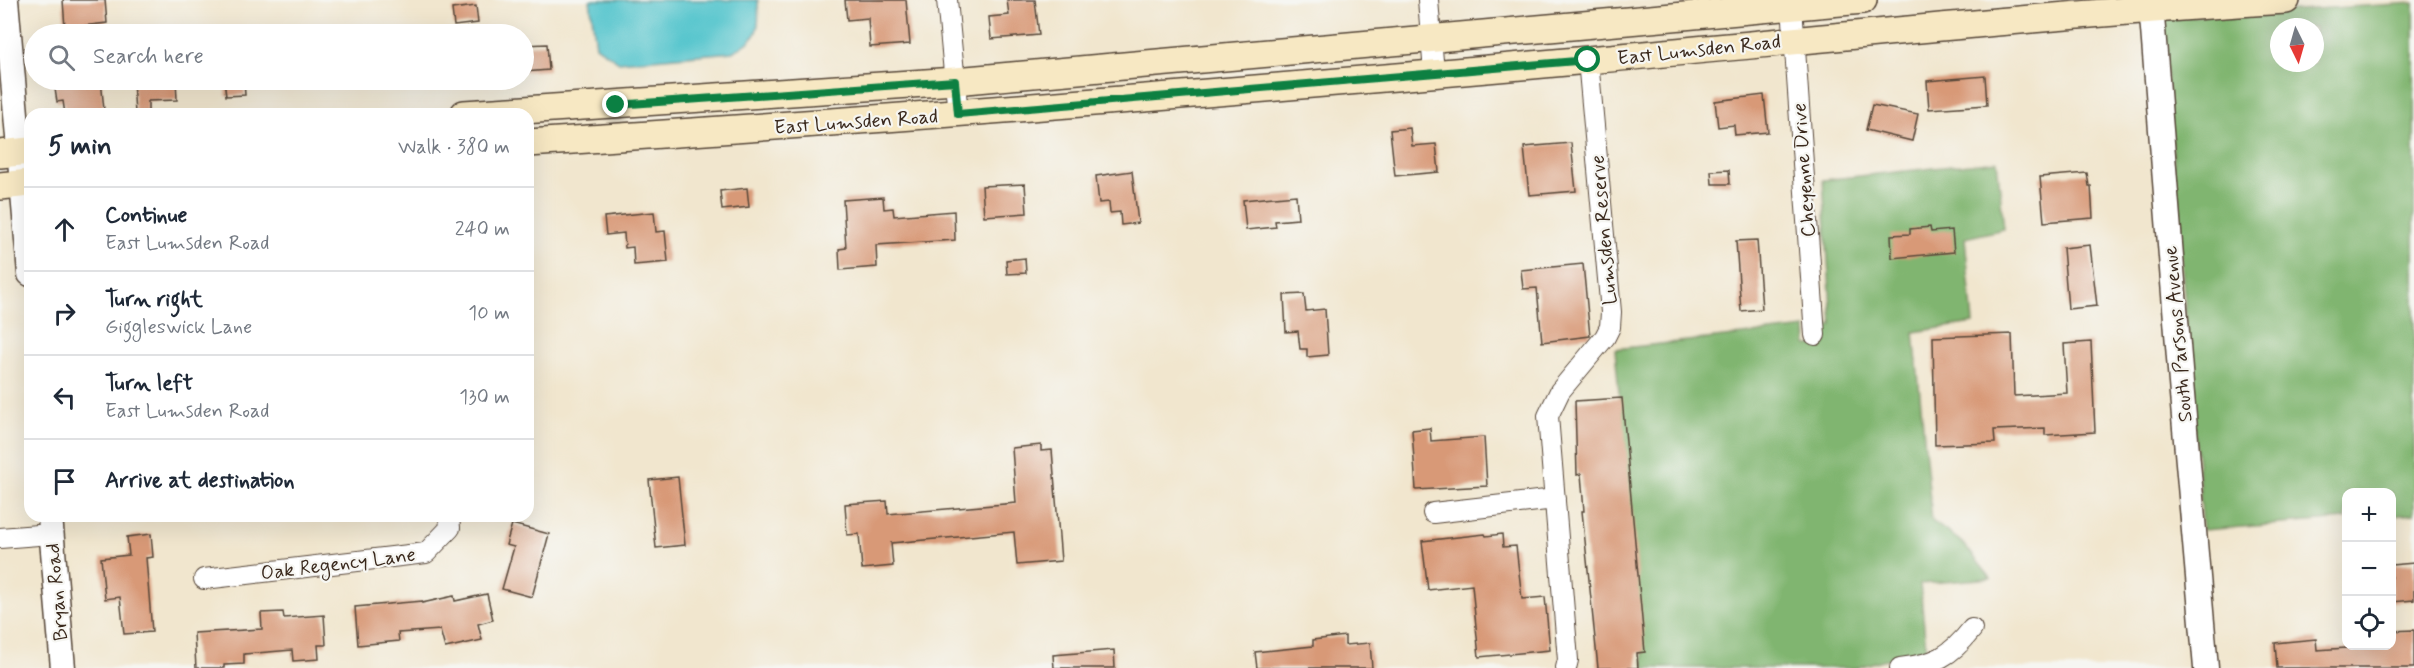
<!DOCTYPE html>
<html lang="en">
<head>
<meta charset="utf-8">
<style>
	:root { --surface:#fff; --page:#f2f2f3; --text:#1f2937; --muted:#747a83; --line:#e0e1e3 }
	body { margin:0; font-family:Mynerve,sans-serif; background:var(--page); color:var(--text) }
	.controls { position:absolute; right:18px; bottom:18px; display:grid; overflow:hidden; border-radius:12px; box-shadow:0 6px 24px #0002 }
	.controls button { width:54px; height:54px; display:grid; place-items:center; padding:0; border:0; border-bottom:2px solid var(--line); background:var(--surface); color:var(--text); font:30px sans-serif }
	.compass { position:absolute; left:2270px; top:18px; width:54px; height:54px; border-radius:50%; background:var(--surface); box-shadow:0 6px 24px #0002; rotate:175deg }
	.stop { position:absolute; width:18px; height:18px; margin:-14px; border:4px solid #0b8043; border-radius:50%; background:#fff }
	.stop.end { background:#0b8043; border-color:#fff; box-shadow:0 2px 6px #0008 }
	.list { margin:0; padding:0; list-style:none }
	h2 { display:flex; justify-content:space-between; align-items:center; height:78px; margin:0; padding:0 24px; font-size:26px }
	h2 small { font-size:20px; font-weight:400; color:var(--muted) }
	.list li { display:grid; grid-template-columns:39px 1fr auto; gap:18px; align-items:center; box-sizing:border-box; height:84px; padding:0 24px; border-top:2px solid var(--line) }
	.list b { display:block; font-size:22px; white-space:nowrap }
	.list p { margin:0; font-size:20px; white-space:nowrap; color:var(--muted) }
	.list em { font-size:20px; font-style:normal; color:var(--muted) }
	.icon { flex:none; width:33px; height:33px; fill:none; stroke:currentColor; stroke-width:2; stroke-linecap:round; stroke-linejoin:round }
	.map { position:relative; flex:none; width:2414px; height:668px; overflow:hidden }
	.search { position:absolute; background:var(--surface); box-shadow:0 6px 24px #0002; left:24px; top:24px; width:510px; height:66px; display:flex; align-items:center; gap:15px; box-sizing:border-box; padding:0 21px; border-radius:33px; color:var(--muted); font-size:22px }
	.panel { position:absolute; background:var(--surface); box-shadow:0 6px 24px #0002; left:24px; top:108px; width:510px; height:414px; border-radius:18px }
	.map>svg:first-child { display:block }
	.forest { fill:#80b570; stroke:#5e7047; stroke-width:1.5; fill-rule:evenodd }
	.water { fill:#59c6ce; stroke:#4a7876; stroke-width:1.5 }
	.building { fill:#d89977 }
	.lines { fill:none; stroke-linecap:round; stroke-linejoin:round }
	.minor-casing { stroke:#564638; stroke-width:22 }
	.tertiary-casing { stroke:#564638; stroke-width:27 }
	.secondary-casing { stroke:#564638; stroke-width:30 }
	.minor { stroke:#fff; stroke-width:20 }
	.tertiary { stroke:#fff; stroke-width:24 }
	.secondary { stroke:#f7e8c3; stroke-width:27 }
	.route { stroke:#0b8043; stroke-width:8 }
	.labels { text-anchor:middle; stroke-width:4.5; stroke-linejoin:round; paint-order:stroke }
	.street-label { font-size:20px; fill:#3b2a1e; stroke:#f6f6f2 }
</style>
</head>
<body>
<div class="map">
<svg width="2414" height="668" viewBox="0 0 2414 668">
	<rect width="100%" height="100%" fill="#f6f6f2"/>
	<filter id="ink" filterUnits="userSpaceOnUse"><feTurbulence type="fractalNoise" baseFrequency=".0167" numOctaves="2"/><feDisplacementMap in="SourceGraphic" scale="12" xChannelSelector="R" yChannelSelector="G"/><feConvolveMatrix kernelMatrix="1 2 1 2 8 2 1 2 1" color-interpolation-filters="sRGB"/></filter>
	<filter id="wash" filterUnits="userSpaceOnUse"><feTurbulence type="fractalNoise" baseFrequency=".008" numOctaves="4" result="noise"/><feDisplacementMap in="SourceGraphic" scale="24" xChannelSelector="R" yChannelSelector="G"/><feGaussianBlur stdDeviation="1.35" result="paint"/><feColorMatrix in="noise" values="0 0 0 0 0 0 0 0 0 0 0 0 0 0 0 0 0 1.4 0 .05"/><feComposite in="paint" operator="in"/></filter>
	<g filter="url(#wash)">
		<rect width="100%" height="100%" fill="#f1e6ce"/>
		<path class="forest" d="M2414,3V514L2392,516V492H2346V519L2203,530L2162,18ZM2279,27H2315V63H2279Z
			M1997,161L2004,229L1965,238L1973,323L1914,332L1932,521L1963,543L1991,578L1920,584L1926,648L1903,657L1882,660L1856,668H1644L1615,349L1806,328L1807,345L1825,344L1824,326L1832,325L1823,180Z"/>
		<path class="water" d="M590,0H758C759,28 761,39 732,52L619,62L596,46Z"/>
		<g id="blocks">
			<path class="building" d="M63,0H105L107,23L65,28Z
				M845,0H906L910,44L870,47L868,18L847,20Z
				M1007,0H1035L1039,35L991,39L989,17L1009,15Z
				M476,6L478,23L454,26L452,9Z
				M547,44L549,70L524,72V45Z
				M1985,76L1987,105L1929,109L1927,81Z
				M75,80H101L104,110L65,114L63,101L57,102L54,82Z
				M133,80H176L177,100L148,101V114H135Z
				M224,80H244L245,95L226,96Z
				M1764,95L1768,132L1735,135L1734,125L1718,127L1715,101Z
				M1872,105L1918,114L1912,141L1866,130Z
				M1410,128L1412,146L1436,144L1439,172L1395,176L1390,130Z
				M1571,143L1576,191L1529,195L1524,147Z
				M1729,170L1730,184H1712L1711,171Z
				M1132,171L1138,223L1121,225L1120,212L1110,213L1109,202L1099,203L1096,176Z
				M2087,173L2089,186H2091L2093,218L2044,222L2040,177Z
				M1025,184L1027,213L984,216L982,186Z
				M747,188L749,207L722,210L720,191Z
				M1296,195L1298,219L1275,221L1276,227L1246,230L1243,200Z
				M883,197L884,209L893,208L894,216L954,211L955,240L876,245L877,267L840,270L839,249L846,248L843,200Z
				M654,212L656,232L665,231L668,262L634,265L633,247L625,248L624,233L606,235L604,217Z
				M1930,227L1931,232L1952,230L1954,252L1892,258L1891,235L1910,234V229Z
				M1757,240L1762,309L1741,311L1736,241Z
				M2090,245L2097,306L2068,309L2063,248Z
				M1025,258L1026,273L1007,274L1006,260Z
				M1583,264L1590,336L1542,342L1537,288L1523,289L1521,270Z
				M1304,294L1306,311L1325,309L1328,355L1307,357V349H1300L1298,331L1286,332L1284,295Z
				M2012,334L2014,396L2067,393L2064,344L2091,342L2095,432L2045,435V428L1994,430L1995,443L1935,445L1933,337Z
				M1622,398L1645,652L1637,653L1638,668H1598L1582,511H1584L1581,474L1577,475L1575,401Z
				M1430,428L1431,441L1484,437L1487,486L1416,490L1412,430Z
				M1041,445V451L1052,450L1061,561L1017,565L1014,532L891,543L893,566L862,569L859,534L847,535L845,504L887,501L888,514L1016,503L1012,448Z
				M678,477L685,545L656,548L649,480Z
				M512,524L549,534L532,597L502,589L514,547L506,545Z
				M151,534L153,557L146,558L152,632L124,634L120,597L105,599L101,558L129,555L127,537Z
				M1485,534L1486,536L1502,534L1503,547L1516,546L1522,599L1545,597L1550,650L1479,657L1472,585L1428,590L1422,541Z
				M2414,563V600L2391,602V565Z
				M487,594L493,620L478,624L482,640L445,648L440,630L398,633L399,641L358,645L355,607L422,601V603L454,596L455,601Z
				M283,612L284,618L324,615L326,645H318L319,659L293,661L292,650L244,654V664L224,665V668H196L194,633L262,629L261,613Z
				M2414,630V668H2277L2275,643L2316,639L2317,650L2391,645V631Z
				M1345,636V645L1370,643L1372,668H1257L1255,652L1313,646V640Z
				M1114,650L1115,668H1054L1053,655Z"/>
		</g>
	</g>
	<g filter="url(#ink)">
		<use href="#blocks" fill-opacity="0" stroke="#564638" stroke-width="1.5"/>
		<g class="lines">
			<defs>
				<path id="minor" d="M947,0L958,114
					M1428,0L1434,73
					M1792,6L1815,335
					M1433,513L1555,499
					M0,538L51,534
					M204,579L426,553L450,528L449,516
					M1566,668L1568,660L1548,416L1560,391L1605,337L1610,327L1611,312L1588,60
					M1900,668C1935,664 1950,657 1972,629"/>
				<path id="tertiary" d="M6,0L30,274
					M2148,0L2151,8L2153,29L2181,383L2206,668
					M50,516L63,668"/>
				<path id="secondary" d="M464,114L955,81L1863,0
					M528,143C882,120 1235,92 1588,60C1821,39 2053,14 2286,0
					M0,154L30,151
					M0,186L30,183"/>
			</defs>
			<use href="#minor" class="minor-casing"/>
			<use href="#tertiary" class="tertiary-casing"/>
			<use href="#secondary" class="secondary-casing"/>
			<use href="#minor" class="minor"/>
			<use href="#tertiary" class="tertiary"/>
			<use href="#secondary" class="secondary"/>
		</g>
	</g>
	<g class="lines" filter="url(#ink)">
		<path class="route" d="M616,105L955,81L958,114L1588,60"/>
	</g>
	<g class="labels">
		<g class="street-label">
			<text transform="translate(1699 49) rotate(-6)" y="7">East Lumsden Road</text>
			<text transform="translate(856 121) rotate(-4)" y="7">East Lumsden Road</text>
			<text transform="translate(1803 170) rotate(-94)" y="7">Cheyenne Drive</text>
			<text transform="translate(1603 230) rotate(-95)" y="7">Lumsden Reserve</text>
			<text transform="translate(2177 334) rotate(-95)" y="7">South Parsons Avenue</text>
			<text transform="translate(338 563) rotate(-7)" y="7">Oak Regency Lane</text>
			<text transform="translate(56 592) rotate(-95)" y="7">Bryan Road</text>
		</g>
	</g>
</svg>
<div class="controls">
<button>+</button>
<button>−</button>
<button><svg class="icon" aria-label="locate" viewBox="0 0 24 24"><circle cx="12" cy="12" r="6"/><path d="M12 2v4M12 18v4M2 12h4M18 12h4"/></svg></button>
</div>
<svg class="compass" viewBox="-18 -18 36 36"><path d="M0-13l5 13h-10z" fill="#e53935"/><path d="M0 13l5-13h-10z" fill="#747a83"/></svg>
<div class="stop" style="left:1588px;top:60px"></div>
<div class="stop end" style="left:616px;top:105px"></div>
<div class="search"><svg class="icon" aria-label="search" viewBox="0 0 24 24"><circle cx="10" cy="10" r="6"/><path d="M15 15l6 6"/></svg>Search here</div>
<section class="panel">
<h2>5 min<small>Walk · 380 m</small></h2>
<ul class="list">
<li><svg class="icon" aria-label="ahead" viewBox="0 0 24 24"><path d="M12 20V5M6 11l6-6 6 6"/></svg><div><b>Continue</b><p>East Lumsden Road</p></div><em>240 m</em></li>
<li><svg class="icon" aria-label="right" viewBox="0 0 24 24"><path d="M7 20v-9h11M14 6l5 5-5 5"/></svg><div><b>Turn right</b><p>Giggleswick Lane</p></div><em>10 m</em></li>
<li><svg class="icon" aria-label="left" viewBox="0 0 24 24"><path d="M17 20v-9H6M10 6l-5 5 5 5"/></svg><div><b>Turn left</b><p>East Lumsden Road</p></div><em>130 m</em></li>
<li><svg class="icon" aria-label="arrive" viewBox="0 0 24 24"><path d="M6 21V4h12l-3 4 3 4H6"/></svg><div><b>Arrive at destination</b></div></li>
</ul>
</section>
</div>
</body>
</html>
